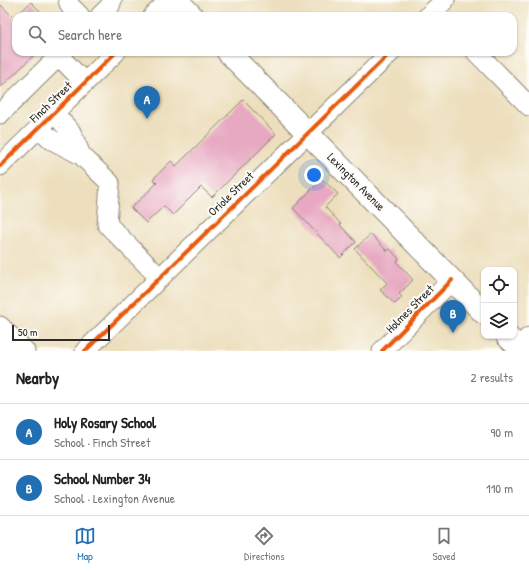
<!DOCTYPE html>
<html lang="en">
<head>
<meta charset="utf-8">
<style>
	:root { --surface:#fff; --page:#f2f2f2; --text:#222; --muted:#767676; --line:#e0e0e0; --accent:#1f6fb2 }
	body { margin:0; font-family:"Patrick Hand",sans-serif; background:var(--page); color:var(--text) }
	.controls { position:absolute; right:12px; bottom:12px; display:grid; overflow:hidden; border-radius:8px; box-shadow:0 1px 3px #0004 }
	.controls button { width:36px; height:36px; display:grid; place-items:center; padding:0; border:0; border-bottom:1px solid var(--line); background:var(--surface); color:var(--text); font:20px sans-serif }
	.scale { position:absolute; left:12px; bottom:10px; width:98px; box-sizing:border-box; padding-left:4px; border:2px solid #2b2b2b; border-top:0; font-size:11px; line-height:14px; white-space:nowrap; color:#2b2b2b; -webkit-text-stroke:3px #fdfcf7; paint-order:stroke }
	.you { position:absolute; left:314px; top:175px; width:14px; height:14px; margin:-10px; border:3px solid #fff; border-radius:50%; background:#1a73e8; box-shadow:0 0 0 6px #1a73e833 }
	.badge { display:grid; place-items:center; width:26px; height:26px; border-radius:50%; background:var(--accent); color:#fff; font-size:13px; font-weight:700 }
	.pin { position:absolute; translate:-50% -33px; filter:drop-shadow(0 1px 2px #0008) }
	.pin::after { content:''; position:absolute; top:21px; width:14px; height:12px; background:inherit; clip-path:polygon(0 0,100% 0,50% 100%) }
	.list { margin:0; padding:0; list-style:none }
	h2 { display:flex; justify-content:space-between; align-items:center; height:52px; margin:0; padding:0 16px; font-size:17px }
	h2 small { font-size:13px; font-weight:400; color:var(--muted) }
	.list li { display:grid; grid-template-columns:26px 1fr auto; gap:12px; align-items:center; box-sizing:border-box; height:56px; padding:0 16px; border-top:1px solid var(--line) }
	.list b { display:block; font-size:15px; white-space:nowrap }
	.list p { margin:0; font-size:13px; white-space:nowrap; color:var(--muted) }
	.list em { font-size:13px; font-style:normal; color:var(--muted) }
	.icon { flex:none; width:22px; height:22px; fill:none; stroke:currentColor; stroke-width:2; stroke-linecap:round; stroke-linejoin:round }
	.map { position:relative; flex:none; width:529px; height:351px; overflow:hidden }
	.search { position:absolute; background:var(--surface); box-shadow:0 1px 3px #0004; left:12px; right:12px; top:12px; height:44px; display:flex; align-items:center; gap:10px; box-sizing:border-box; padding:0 14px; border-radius:12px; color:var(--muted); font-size:15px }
	.sheet { height:164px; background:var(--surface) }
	nav { display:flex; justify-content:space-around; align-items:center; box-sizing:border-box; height:56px; border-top:1px solid var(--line); background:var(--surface); font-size:11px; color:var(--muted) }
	nav a { display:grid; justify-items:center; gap:2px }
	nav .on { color:var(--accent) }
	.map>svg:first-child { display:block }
	.building { fill:#e7a8c1 }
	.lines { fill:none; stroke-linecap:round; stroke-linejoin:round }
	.minor-casing { stroke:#8c8574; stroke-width:21 }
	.major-casing { stroke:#8c8574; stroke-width:24 }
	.minor { stroke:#fff; stroke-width:19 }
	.major { stroke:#fff; stroke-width:22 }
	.cycleway-casing { stroke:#fdfcf7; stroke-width:6 }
	.cycleway { stroke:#e8590c; stroke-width:4 }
	.labels { text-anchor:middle; stroke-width:4; stroke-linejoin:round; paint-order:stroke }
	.street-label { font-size:12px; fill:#2b2b2b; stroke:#fdfcf7 }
</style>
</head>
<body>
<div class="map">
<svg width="529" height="351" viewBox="0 0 529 351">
	<rect width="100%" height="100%" fill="#fdfcf7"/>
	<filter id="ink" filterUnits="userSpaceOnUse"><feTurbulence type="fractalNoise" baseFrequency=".025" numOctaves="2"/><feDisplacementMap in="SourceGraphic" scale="8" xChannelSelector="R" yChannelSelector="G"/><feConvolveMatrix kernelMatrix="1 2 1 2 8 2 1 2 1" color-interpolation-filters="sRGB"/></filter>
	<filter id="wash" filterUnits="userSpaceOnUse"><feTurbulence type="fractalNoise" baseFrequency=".012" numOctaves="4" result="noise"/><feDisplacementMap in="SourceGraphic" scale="16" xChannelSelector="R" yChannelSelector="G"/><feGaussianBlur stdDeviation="0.9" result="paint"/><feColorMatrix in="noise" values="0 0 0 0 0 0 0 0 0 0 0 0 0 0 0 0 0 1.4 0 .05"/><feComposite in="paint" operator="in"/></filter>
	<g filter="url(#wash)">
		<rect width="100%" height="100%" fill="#eddfbd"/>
		<g id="blocks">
			<path class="building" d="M31,2L45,16H16Z
				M0,4L16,20V52H37L0,88Z
				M243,100L276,134L212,197L201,187L173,215L164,206L146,223L131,208L157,183L153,179L171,161L176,166Z
				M322,179L338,194L325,207L341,224L340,225L356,242L340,258L293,208Z
				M371,234L387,251L390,249L399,259L397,262L413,280L399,294L402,297L395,304L380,290L387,283L355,249Z"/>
		</g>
	</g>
	<g filter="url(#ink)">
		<use href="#blocks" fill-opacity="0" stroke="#8c8574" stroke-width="1"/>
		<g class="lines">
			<defs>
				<path id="minor" d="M68,0L70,6L80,16
					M100,16L110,6L112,0
					M153,16L169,0
					M428,16L445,0
					M476,52L529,106
					M59,56L85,83
					M54,113L71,132L81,155
					M0,114L63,52
					M39,128L52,140L81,155L110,183L107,224L160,278
					M0,166L116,52
					M0,326L25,351
					M518,347L529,337
					M0,349L12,338
					M85,351L391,52
					M382,351L452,280"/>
				<path id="major" d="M177,0L192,16
					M228,52L484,313
					M507,336L522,351"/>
			</defs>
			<use href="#minor" class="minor-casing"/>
			<use href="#major" class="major-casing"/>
			<use href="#minor" class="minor"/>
			<use href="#major" class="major"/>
			<defs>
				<path id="cycleway" d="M0,166L116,52
					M85,351L391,52
					M382,351L452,280"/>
			</defs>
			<use href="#cycleway" class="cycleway-casing"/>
			<use href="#cycleway" class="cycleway"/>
		</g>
	</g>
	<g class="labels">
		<g class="street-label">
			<text transform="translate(51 102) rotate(-44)" y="4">Finch Street</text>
			<text transform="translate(356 182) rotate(45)" y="4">Lexington Avenue</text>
			<text transform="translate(231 194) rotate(-44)" y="4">Oriole Street</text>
			<text transform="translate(410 309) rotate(-45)" y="4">Holmes Street</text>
		</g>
	</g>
</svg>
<div class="controls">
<button><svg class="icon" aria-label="locate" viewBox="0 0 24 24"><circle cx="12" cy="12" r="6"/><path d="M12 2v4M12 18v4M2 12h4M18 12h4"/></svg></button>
<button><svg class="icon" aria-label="layers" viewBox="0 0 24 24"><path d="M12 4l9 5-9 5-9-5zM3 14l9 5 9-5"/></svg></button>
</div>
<div class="scale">50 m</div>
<div class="you"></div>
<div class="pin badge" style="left:147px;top:119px">A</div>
<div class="pin badge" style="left:453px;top:333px">B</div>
<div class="search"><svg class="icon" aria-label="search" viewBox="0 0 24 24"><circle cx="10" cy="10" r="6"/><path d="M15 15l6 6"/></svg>Search here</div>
</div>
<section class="sheet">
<h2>Nearby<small>2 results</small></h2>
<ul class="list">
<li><span class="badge">A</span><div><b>Holy Rosary School</b><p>School · Finch Street</p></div><em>90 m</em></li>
<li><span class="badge">B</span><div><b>School Number 34</b><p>School · Lexington Avenue</p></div><em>110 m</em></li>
</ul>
</section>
<nav>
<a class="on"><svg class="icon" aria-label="map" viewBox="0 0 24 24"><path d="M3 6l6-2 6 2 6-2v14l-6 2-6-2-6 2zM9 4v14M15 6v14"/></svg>Map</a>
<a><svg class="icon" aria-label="directions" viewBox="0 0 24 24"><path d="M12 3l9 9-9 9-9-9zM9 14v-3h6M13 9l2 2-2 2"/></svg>Directions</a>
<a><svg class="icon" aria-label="saved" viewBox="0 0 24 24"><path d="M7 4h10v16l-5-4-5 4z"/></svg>Saved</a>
</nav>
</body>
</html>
